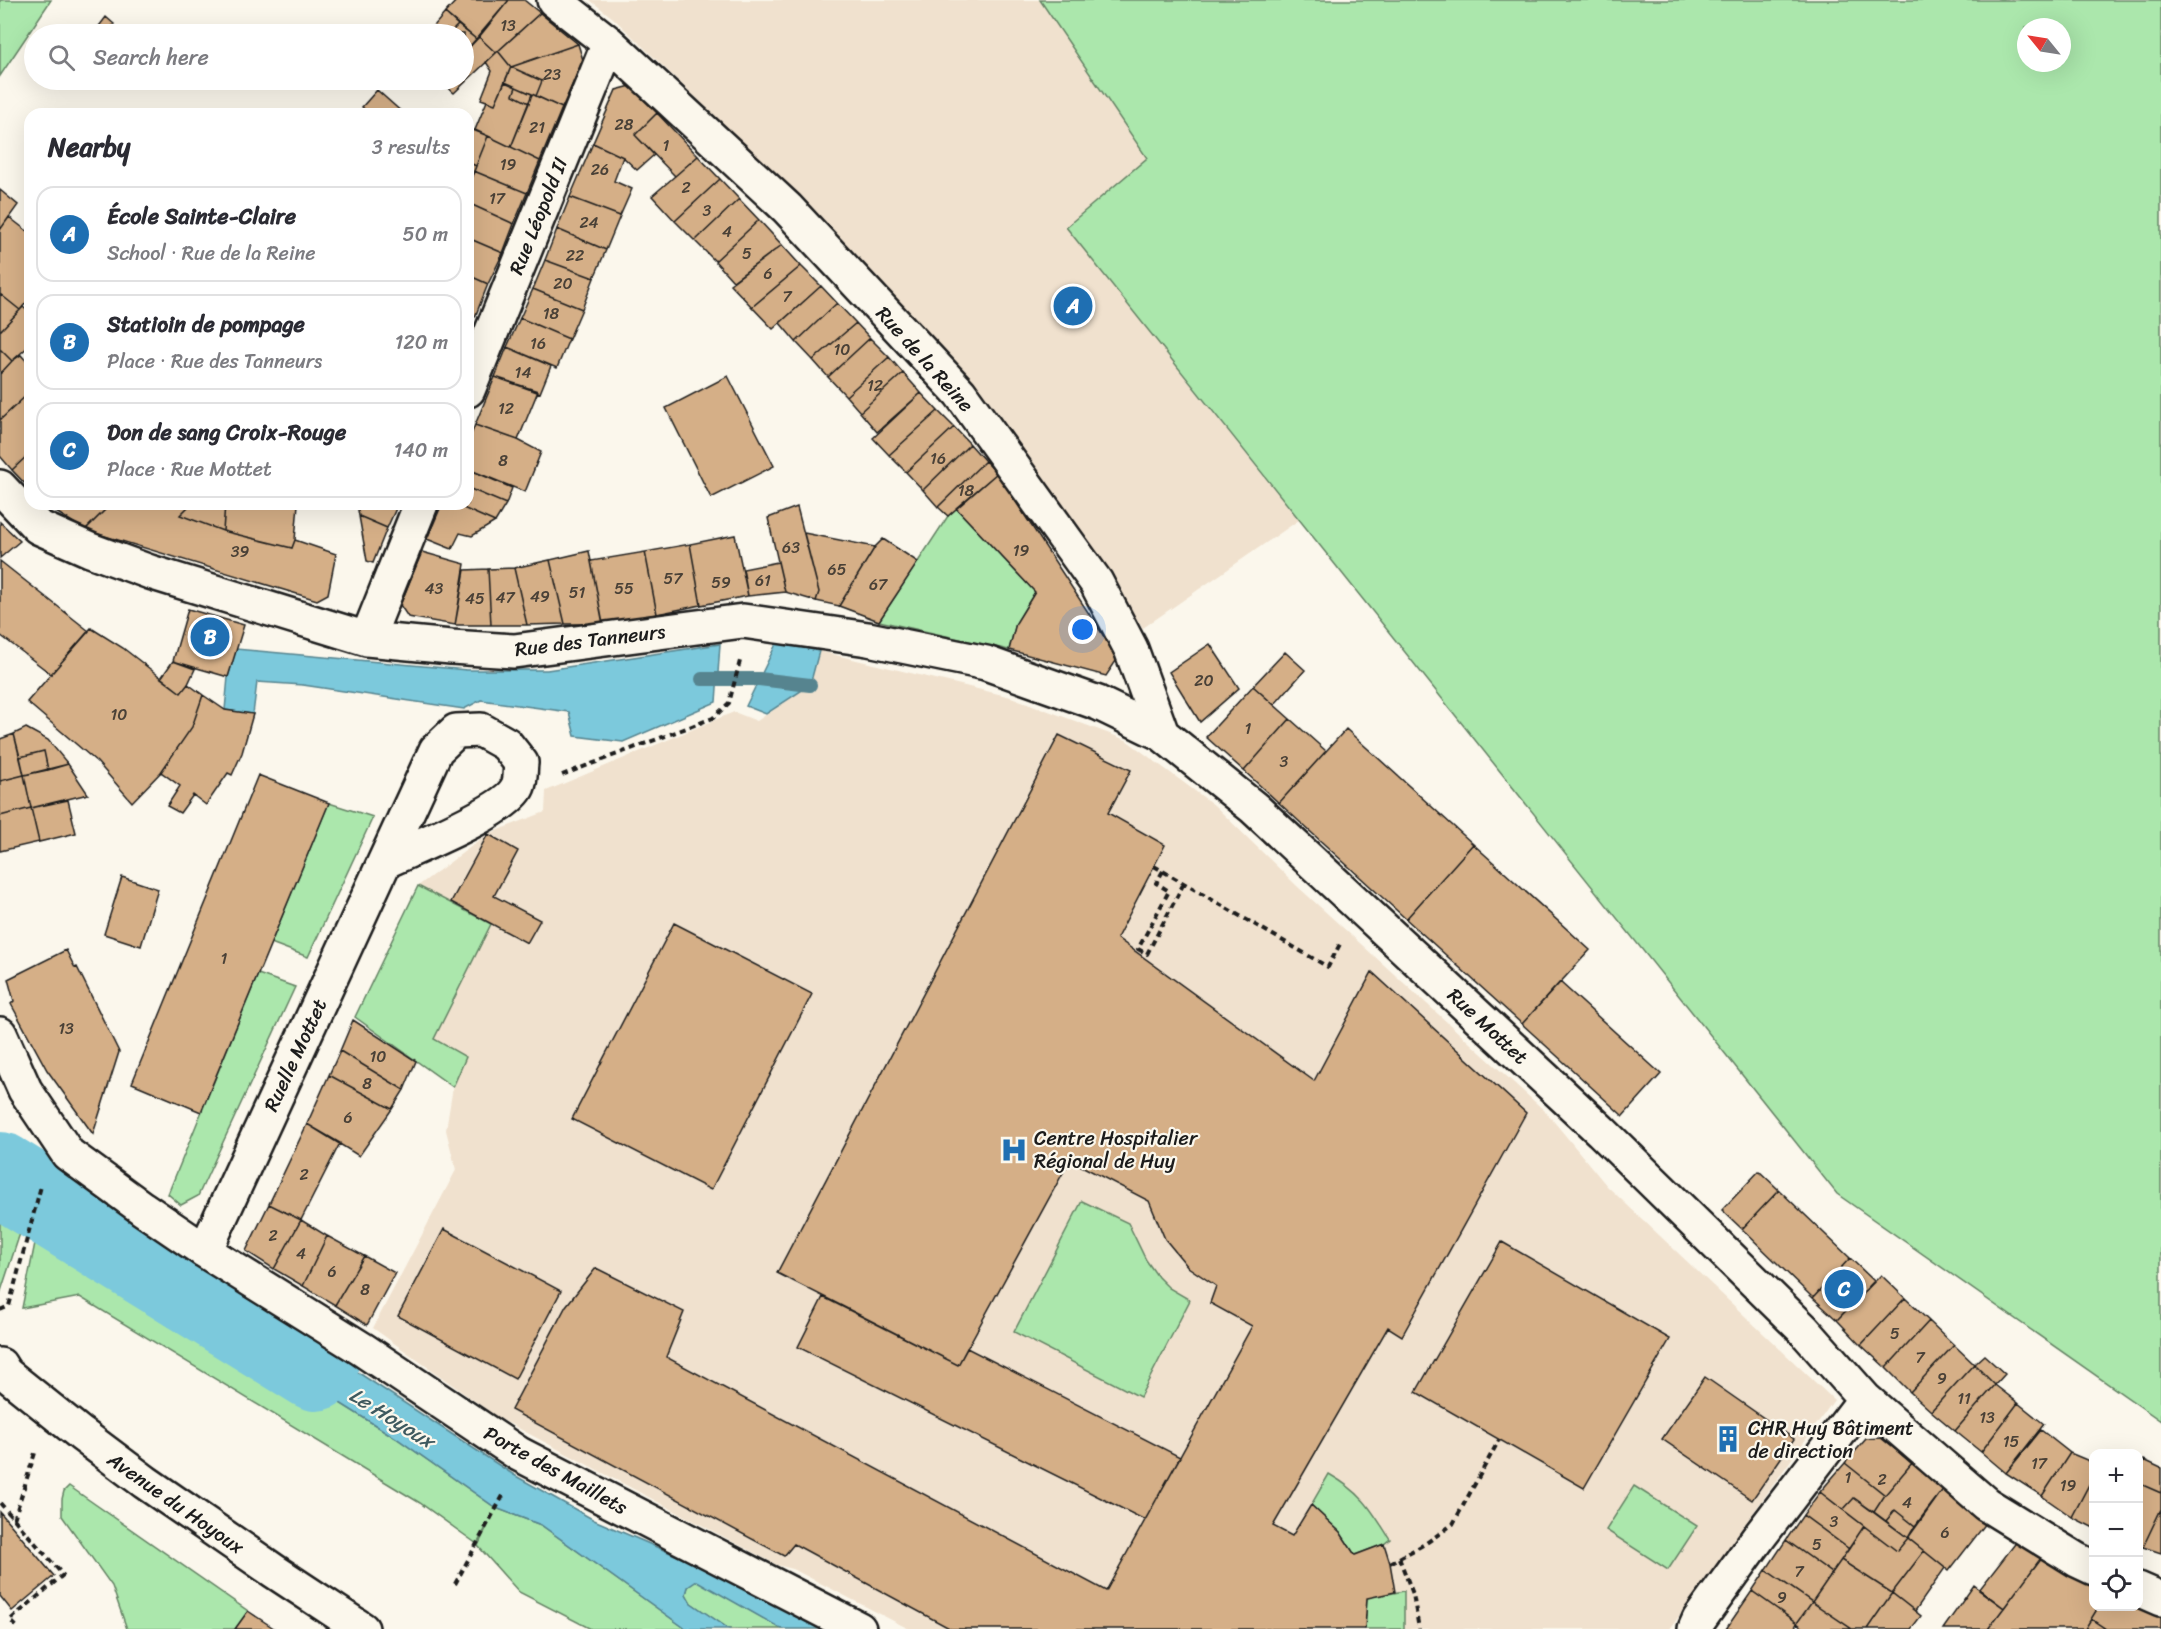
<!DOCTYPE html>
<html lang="en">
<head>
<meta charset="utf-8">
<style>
	:root { --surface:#fff; --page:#f7f7f7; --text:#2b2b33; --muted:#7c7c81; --line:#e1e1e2; --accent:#1f6fb2 }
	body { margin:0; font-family:Sriracha,sans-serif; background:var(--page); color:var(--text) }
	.controls { position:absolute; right:18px; bottom:18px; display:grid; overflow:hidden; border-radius:12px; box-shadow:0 6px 24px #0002 }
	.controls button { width:54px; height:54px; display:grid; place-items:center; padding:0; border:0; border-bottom:2px solid var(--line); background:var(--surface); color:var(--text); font:30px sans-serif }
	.compass { position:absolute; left:2017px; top:18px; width:54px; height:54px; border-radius:50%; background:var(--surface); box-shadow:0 6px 24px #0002; rotate:300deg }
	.you { position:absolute; left:1083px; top:630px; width:21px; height:21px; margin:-15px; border:4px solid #fff; border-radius:50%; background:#1a73e8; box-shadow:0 0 0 9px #1a73e833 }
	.badge { display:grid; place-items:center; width:39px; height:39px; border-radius:50%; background:var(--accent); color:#fff; font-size:20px; font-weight:700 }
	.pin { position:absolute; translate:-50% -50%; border:3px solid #fff; box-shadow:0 2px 6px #0006 }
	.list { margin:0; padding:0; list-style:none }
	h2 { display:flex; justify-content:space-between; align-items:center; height:78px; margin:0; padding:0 24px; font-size:26px }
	h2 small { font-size:20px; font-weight:400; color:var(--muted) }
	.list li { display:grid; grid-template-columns:39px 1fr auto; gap:18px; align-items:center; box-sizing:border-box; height:96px; margin:0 12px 12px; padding:0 12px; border:2px solid var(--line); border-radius:18px }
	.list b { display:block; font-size:22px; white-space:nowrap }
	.list p { margin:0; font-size:20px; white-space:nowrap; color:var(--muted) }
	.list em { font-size:20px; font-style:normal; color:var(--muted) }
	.icon { flex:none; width:33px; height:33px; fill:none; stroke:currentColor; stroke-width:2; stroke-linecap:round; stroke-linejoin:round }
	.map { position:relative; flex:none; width:2161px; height:1629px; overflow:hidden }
	.search { position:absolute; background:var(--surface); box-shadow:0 6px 24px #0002; left:24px; top:24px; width:450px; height:66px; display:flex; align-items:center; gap:15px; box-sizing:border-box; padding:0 21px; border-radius:33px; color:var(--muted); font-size:22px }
	.panel { position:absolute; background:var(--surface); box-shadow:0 6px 24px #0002; left:24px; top:108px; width:450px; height:402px; border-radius:18px }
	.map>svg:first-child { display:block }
	.built { fill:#f0e1ce }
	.green { fill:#abe7ac; stroke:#648264; stroke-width:1.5; fill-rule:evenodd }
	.water { fill:#7cc9dc; stroke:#56848f; stroke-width:1.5 }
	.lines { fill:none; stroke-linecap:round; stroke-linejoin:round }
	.stream { stroke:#56848f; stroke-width:14 }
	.river { stroke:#7cc9dc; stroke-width:84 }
	.building { fill:#d5af87; stroke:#1c1c1c; stroke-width:1.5 }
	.street-casing { stroke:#1c1c1c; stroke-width:38 }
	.secondary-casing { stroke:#1c1c1c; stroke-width:38 }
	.path { stroke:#1c1c1c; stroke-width:4; stroke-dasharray:6 4.5; stroke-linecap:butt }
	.street { stroke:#fbf7ec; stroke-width:33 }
	.secondary { stroke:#fbf7ec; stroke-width:33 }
	.labels { text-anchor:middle; stroke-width:4.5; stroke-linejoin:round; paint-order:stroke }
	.number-label { font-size:16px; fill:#4a4137 }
	.street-label { font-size:20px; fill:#1c1c1c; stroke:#fbf7ec }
	.poi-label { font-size:20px; fill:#1c1c1c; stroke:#fbf7ec; text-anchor:start }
	.water-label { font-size:21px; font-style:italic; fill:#3e595f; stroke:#fbf7ec }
</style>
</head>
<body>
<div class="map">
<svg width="2161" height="1629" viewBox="0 0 2161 1629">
	<rect width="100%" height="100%" fill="#fbf7ec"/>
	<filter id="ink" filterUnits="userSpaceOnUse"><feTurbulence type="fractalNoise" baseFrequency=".0167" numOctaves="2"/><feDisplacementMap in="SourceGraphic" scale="12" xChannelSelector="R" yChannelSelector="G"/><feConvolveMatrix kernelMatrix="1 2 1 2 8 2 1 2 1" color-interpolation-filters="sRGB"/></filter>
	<g filter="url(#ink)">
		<path class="built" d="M590,0H1089L1319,249L1174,363L1299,520L1143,628L971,382L795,193L613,18Z
			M819,651L1011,697L1126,740L1214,805L1297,886L1546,1112L1607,1186L1834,1400L1670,1629H909L793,1569L777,1565L497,1417L373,1328L456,1170L446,1130L453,1087L355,1017L418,886L488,834L545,812L546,791L734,712L757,721L810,685Z"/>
		<path class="green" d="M0,0H51L0,76Z
			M1040,0H2161V1421L1837,1194L1066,227L1147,158ZM2026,27H2062V63H2026Z
			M956,508L1035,592L1016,623L1009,650L879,621L948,516Z
			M329,803L373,817L308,957L271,943Z
			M418,886L491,924L434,1039L466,1057L453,1087L355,1017Z
			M258,974L295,987L198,1196L181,1205L168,1194Z
			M0,1197L27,1212L0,1294Z
			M1082,1201L1128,1223L1146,1260L1158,1277L1169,1288L1190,1300L1140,1397L1014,1332Z
			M104,1216L218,1290V1308L212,1323L396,1438L496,1508L541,1525L686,1629H591L519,1592L478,1546L489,1522L477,1544L420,1503L80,1297L22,1308L40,1218L91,1247L103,1237Z
			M1329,1474C1362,1493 1370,1507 1390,1539L1384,1544L1355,1555L1340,1532L1311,1505Z
			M69,1486L248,1611L235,1629H127L112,1586L62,1516V1499L64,1491Z
			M1634,1486L1697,1526L1668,1570L1606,1530Z
			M697,1580L782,1629H729L691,1603L686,1594L688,1587Z
			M1404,1591V1629H1365L1367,1598Z"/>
		<path class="water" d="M777,642L819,651L810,685L766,714L746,706Z
			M720,644L716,702L623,742L575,736L569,712L481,700L464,709L303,685L257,682L253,714L225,710L228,677L236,649L467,670H547Z
			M0,1153L37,1174L27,1212L0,1197Z
			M48,1181L104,1216C103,1230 105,1240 90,1247L40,1218Z
			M218,1290L292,1329L514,1475L594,1520L689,1561L795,1611L826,1629H782L697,1581L688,1587L686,1594L691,1603L729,1629H686L541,1525L496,1508L396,1438L212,1323L218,1308Z"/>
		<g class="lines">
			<path class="stream" d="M702,679H759L810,685"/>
			<path class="river" d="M0,1174L316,1369"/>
		</g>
		<path class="building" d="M457,0H509L476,39L445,13Z
			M509,0H524L540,13L496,53L479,37Z
			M445,13L458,25L449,34L428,33Z
			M540,13L578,44L511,67L498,51Z
			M106,17L114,24L106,34H93Z
			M458,25L476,39L464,53V34H449Z
			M479,37L496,53L454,93L439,80H464V53Z
			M578,44L583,60L562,108L536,96L542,81L511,67Z
			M498,51L511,67L495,104L481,99L492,71L486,62Z
			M511,67L542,81L536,96L505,82Z
			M505,82L516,87L513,95L529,103L511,147L475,130L487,101L495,104Z
			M631,86L657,113L635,135L654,155L637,170L623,157L593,143L616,90Z
			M516,87L532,94L529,103L513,95Z
			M377,90L404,114H370L362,107Z
			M532,94L562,108L540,161L511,147Z
			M657,113L698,156L675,176L635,135Z
			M468,128L488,136L476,166L468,162Z
			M488,136L540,161L527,193L474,171Z
			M593,143L623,157L614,181L632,189L620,216L570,197Z
			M698,156L720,179L675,221L652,196Z
			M468,162L476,166L468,187Z
			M474,171L527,193L514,224L468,203V187Z
			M720,179L739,199L695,241L675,221Z
			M0,190L18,205L0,230Z
			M570,197L620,216L606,250L557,229Z
			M739,199L759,220L715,261L695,241Z
			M468,203L514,224L503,253L468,238Z
			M9,217L27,231L30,227V298L20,310L0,294V230Z
			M759,220L782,245L733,281L715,261Z
			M557,229L606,250L594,278L545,260Z
			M468,238L503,253L488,284L468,275Z
			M782,245L801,266L752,307L730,284Z
			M545,260L594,278L582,309L533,289Z
			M801,266L821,286L773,329L752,307Z
			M468,275L488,284L475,317L468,314Z
			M821,286L837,303L796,342L780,323Z
			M533,289L582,309L569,339L520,318Z
			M0,294L20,310L0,331Z
			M837,303L856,323L813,360L796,342Z
			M23,307L30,313V345L12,361L0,349V331Z
			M520,318L569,339L557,368L507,347Z
			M856,323L870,338L828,377L813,360Z
			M870,338L889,357L846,396L828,377Z
			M507,347L551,366L540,393L495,377Z
			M0,349L12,361L0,374Z
			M21,355L30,365V392L0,420V374L12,361Z
			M889,357L903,373L860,412L846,396Z
			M903,373L921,393L877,432L860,412Z
			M728,376L774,466L711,498L666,408Z
			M495,377L538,391L518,440L475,425Z
			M30,392V453L12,470L0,456V420Z
			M921,393L938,411L889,455L873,438Z
			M938,411L954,427L906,472L889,455Z
			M475,425L518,440L541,452L525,492L468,469V442Z
			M954,427L970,444L923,490L906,472Z
			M970,444L985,461L938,507L923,490Z
			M30,453V489L12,470Z
			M985,461L997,473L948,516L938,507Z
			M468,469L512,488L506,504L468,488Z
			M997,473L1118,658L1106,676L1009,650L1016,623L1035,592L956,508Z
			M468,488L506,504L495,522L454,504H468Z
			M46,504H111L85,530L45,505Z
			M111,504H191L180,515L223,531L292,548L295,540L336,554L328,594L317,600L85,530Z
			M191,504H225L223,531L180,515Z
			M225,504H298L295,540L292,548L223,531Z
			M357,504H398L387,528L359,516Z
			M442,504H454L495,522L472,536L460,533L452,549L427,539Z
			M797,507L819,592L816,601L785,592L768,518Z
			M359,516L387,528L373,563L367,561Z
			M0,522L20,541L0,558Z
			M804,533L875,547L839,606L816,601L819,592Z
			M735,535L748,596L701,605L690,544Z
			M883,539L918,562L879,621L839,606L875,547Z
			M690,544L701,605L657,614L645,552Z
			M589,551L603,624H565L550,560Z
			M422,552L465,564L455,625L408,617L400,605Z
			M645,552L657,614L603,624L591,561Z
			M550,560L565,624L527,625L514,568Z
			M0,561L89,631L51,674L0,635Z
			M778,562L785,592L748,596L743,569Z
			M514,568L527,625H491L488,569Z
			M488,569L491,625H455L465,570Z
			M188,609L244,625L228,677L173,661Z
			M91,628L123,648L181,693L188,684L203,695L192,727L161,772L132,802L97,762L27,702Z
			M1210,644L1239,688L1200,722L1169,672Z
			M1285,652L1305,670L1274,705L1253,686Z
			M173,661L195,669L188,684L181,693L161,678Z
			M1253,686L1290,719L1244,771L1206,737Z
			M203,695L225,710L253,714L242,753L232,775L228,773L206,805L193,795L180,813L167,806L180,786L161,772L192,727Z
			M1290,719L1326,751L1279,803L1244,771Z
			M26,728L48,740L68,764L48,770L44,751L20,757L14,734Z
			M1346,729L1473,844L1406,919L1279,803Z
			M14,734L24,775L0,781V739Z
			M1059,735L1131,770L1108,813L1165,845L1117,938L1314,1081L1372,972L1526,1113L1402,1336L1388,1327L1273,1526L1292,1536L1311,1505L1340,1532L1355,1555L1384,1544L1390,1563L1395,1592L1367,1598L1365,1629H951L794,1544L784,1556L511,1410L566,1306L596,1268L684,1312L666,1357L1106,1591L1252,1326L1210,1303L1216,1286L1188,1267L1165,1239L1149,1201L1070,1160L958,1365L777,1273Z
			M44,751L48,770L24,775L20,757Z
			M68,764L88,794L31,808L24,775Z
			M24,775L31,808L0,816V781Z
			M258,775L329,803L201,1112L132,1083Z
			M68,800L76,833L39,842L31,808Z
			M31,808L39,842L0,851V816Z
			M488,834L518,851L494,896L540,920L527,943L451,902Z
			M1473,844L1590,950L1522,1024L1406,919Z
			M122,877L158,889L141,946L104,934Z
			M674,923L812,994L711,1190L572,1119Z
			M66,950L75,968L77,967L119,1052L93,1134L47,1070L11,1004L14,1001L8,979Z
			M1560,982L1661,1074L1623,1116L1522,1024Z
			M353,1020L416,1061L404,1090L340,1051Z
			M340,1051L404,1090L392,1109L329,1075Z
			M329,1075L392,1109L359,1156L307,1124Z
			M307,1124L340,1143L301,1220L269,1204Z
			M1759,1171L1779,1190L1742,1229L1722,1210Z
			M1779,1190L1850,1258L1813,1298L1742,1229Z
			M269,1204L301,1220L274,1269L246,1251Z
			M301,1220L327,1236L303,1286L274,1269Z
			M444,1229L561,1291L515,1379L398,1316Z
			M327,1236L364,1256L335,1305L303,1286Z
			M1502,1242L1670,1339L1584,1488L1416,1392Z
			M364,1256L395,1273L367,1325L335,1305Z
			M1850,1258L1874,1281L1837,1320L1813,1298Z
			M1881,1275L1905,1298L1861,1345L1837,1320Z
			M823,1297L958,1365L967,1348L1180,1457L1145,1520L798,1347Z
			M1905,1298L1929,1321L1886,1368L1861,1345Z
			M1929,1321L1954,1345L1910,1392L1886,1368Z
			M1954,1345L1974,1364L1931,1411L1910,1392Z
			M1984,1355L2005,1374L1995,1385L1974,1364Z
			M1974,1364L1995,1385L1955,1431L1931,1411Z
			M1705,1377L1794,1439L1752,1500L1662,1439Z
			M1995,1385L2018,1403L1981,1452L1955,1431Z
			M2018,1403L2044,1424L2006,1473L1981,1452Z
			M2041,1430L2070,1453L2042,1496L2006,1473Z
			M1881,1438L1912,1463L1885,1495L1845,1463L1866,1439Z
			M2070,1453L2094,1463V1475L2072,1517L2042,1496Z
			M2144,1460L2161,1468V1493L2138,1483V1471Z
			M1845,1463L1885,1495L1874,1512L1854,1498L1843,1510L1820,1492Z
			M1912,1463L1944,1488L1915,1526L1895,1510L1886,1521L1874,1512L1885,1495Z
			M2094,1475V1528L2072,1517Z
			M2138,1483L2161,1493V1509L2143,1547L2138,1546Z
			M1944,1488L1987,1522L1949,1571L1908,1538Z
			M1820,1492L1864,1526L1849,1549L1803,1515Z
			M1854,1498L1908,1538L1897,1551L1843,1510Z
			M2161,1509V1553L2143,1547Z
			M1895,1510L1915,1526L1908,1538L1886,1521Z
			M0,1512L54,1576L12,1611L0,1596Z
			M1803,1515L1849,1549L1832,1573L1786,1540Z
			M1864,1526L1897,1551L1908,1538L1924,1551L1892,1593L1841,1560Z
			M1786,1540L1832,1573L1812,1602L1766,1570Z
			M2018,1540L2041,1558L2004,1608L1979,1590Z
			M1924,1551L1945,1568L1915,1611L1892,1593Z
			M2042,1557L2094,1582V1606H2099L2085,1629H1988Z
			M1841,1560L1892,1593L1867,1629H1852L1812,1602Z
			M1766,1570L1812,1602L1797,1623L1752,1591Z
			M1974,1585L2004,1608L1988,1629H1943Z
			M1752,1591L1797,1623L1794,1629H1726Z
			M1892,1593L1921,1616L1911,1629H1867Z
			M1812,1602L1852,1629H1805L1797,1623Z
			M2138,1605L2161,1617V1629H2106L2091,1619L2099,1606Z
			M248,1611L275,1629H235Z
			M2091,1619L2106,1629H2085Z"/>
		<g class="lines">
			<defs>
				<path id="street" d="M554,0L609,43L787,208L960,393L1096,582L1131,649L1162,734
					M468,390L609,43
					M0,487L38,527L90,550L150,572L367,639L451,647L514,651L743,621L868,639L986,663L1098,703L1162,734L1254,808L1601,1131L1803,1329L1865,1399L1986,1504L2077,1560L2094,1568
					M367,639L421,504
					M0,1034L25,1090L68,1154L142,1208L205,1251L362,1349L519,1454L859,1629
					M205,1251L436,750L456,731L481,730L506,744L521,763C520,769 521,779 518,786C508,811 413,848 386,861
					M2138,1589L2161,1599
					M1695,1629L1699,1620L1759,1537L1865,1399"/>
				<path id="secondary" d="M0,1365L5,1373L81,1434L145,1482L274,1571L362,1629"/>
			</defs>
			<use href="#street" class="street-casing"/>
			<use href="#secondary" class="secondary-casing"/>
			<path class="path" d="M562,775L713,718L729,703L740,661
				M1154,866L1328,967L1340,944
				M1163,871L1156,883L1169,891L1138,949L1147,954L1184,883
				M0,1310L9,1306L41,1186
				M0,1503L63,1575L10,1620L19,1629
				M14,1519L35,1453
				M1399,1558L1413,1594L1419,1629
				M1390,1563L1425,1544L1453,1524L1499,1440
				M455,1584L505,1492"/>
			<use href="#street" class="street"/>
			<use href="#secondary" class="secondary"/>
		</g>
	</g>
	<defs>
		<symbol id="hospital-bare" viewBox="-9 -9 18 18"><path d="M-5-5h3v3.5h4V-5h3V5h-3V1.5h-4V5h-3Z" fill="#1f6fb2" stroke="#fbf7ec" stroke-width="2.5" paint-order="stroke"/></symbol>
		<symbol id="building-bare" viewBox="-9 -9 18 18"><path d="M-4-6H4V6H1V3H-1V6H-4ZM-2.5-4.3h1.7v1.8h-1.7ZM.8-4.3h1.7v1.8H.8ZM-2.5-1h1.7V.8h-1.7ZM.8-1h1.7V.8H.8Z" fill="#1f6fb2" stroke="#fbf7ec" stroke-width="2.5" paint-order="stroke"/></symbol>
	</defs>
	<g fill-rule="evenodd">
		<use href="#hospital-bare" x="995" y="1131" width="38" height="38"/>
		<use href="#building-bare" x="1709" y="1420" width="38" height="38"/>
	</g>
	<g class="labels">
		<g class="number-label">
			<text x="508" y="31">13</text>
			<text x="552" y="80">23</text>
			<text x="624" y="130">28</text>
			<text x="537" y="133">21</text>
			<text x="666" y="151">1</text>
			<text x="508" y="170">19</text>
			<text x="600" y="175">26</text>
			<text x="686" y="193">2</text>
			<text x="497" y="204">17</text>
			<text x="707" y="216">3</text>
			<text x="589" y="228">24</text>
			<text x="727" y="237">4</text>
			<text x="747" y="259">5</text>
			<text x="575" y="261">22</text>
			<text x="768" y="279">6</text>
			<text x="563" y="289">20</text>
			<text x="787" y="302">7</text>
			<text x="551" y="319">18</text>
			<text x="538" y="349">16</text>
			<text x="842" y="355">10</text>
			<text x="523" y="378">14</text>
			<text x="875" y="391">12</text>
			<text x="506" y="414">12</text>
			<text x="938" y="464">16</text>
			<text x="503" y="466">8</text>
			<text x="966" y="496">18</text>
			<text x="791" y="553">63</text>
			<text x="1021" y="556">19</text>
			<text x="240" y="557">39</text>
			<text x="837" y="575">65</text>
			<text x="673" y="584">57</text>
			<text x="763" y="586">61</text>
			<text x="721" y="588">59</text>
			<text x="878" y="590">67</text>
			<text x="434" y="594">43</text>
			<text x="624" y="594">55</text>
			<text x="577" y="598">51</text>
			<text x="540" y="602">49</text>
			<text x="505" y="603">47</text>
			<text x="475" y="604">45</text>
			<text x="1204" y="686">20</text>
			<text x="119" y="720">10</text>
			<text x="1248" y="734">1</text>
			<text x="1284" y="767">3</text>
			<text x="224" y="964">1</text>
			<text x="66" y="1034">13</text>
			<text x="378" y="1062">10</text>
			<text x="367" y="1089">8</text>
			<text x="348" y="1123">6</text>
			<text x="304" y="1180">2</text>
			<text x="273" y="1241">2</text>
			<text x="301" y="1259">4</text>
			<text x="332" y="1277">6</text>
			<text x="365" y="1295">8</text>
			<text x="1895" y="1339">5</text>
			<text x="1920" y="1363">7</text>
			<text x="1942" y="1384">9</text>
			<text x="1964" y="1404">11</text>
			<text x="1987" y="1423">13</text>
			<text x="2011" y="1447">15</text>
			<text x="2039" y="1469">17</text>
			<text x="1848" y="1483">1</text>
			<text x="1882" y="1485">2</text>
			<text x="2068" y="1491">19</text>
			<text x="1907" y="1508">4</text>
			<text x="1834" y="1527">3</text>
			<text x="1945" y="1538">6</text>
			<text x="1817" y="1550">5</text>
			<text x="1799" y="1577">7</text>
			<text x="1782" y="1603">9</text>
		</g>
		<g class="street-label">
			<text transform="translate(538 216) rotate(-68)" y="7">Rue Léopold II</text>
			<text transform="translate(925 359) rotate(48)" y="7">Rue de la Reine</text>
			<text transform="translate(590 640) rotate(-7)" y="7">Rue des Tanneurs</text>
			<text transform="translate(1488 1026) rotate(43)" y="7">Rue Mottet</text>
			<text transform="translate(295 1055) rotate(-65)" y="7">Ruelle Mottet</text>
			<text transform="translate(556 1470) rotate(29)" y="7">Porte des Maillets</text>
			<text transform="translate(176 1503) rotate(35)" y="7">Avenue du Hoyoux</text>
		</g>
		<g class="poi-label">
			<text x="1034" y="1145">Centre Hospitalier<tspan x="1034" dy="23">Régional de Huy</tspan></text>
			<text x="1748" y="1435">CHR Huy Bâtiment<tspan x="1748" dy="23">de direction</tspan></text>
		</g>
		<g class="water-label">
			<text transform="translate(392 1418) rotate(32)" y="7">Le Hoyoux</text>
		</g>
	</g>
</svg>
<div class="controls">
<button>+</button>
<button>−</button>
<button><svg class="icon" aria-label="locate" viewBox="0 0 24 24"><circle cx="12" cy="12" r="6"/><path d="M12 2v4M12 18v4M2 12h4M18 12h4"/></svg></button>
</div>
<svg class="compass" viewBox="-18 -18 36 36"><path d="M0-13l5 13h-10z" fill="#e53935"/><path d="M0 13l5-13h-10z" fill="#7c7c81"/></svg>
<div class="you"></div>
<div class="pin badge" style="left:1073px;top:306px">A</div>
<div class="pin badge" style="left:210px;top:637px">B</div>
<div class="pin badge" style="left:1844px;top:1289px">C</div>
<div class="search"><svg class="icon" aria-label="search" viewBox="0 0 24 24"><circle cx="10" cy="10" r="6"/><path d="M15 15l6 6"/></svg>Search here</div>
<section class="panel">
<h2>Nearby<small>3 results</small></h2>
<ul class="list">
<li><span class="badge">A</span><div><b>École Sainte-Claire</b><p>School · Rue de la Reine</p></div><em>50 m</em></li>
<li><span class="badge">B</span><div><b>Statioin de pompage</b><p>Place · Rue des Tanneurs</p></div><em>120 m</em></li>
<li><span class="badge">C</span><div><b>Don de sang Croix-Rouge</b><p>Place · Rue Mottet</p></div><em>140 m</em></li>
</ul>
</section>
</div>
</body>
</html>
